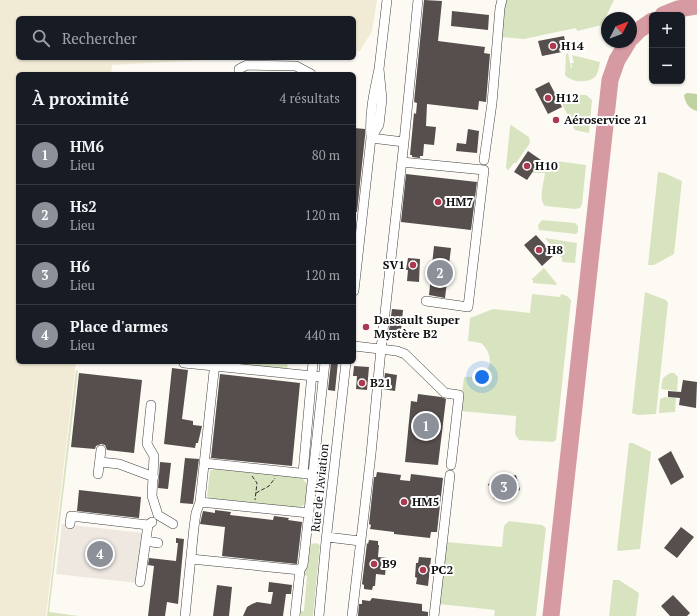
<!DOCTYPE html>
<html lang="fr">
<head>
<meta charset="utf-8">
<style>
	:root { --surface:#171b24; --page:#242831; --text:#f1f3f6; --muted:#9ea1a6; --line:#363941; --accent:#8c9099 }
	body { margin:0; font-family:"PT Serif",serif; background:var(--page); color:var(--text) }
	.controls { position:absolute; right:12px; top:12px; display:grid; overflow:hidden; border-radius:6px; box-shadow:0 1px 3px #0004 }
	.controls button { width:36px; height:36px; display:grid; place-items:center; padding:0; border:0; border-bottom:1px solid var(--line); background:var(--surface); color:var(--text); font:20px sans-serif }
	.compass { position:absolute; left:601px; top:12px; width:36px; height:36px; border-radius:50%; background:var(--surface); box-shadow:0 1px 3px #0004; rotate:48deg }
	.you { position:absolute; left:482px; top:377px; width:14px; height:14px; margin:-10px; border:3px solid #fff; border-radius:50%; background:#1a73e8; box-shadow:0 0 0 6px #1a73e833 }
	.badge { display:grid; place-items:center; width:26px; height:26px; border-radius:50%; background:var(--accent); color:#fff; font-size:13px; font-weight:700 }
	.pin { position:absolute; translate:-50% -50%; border:2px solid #fff; box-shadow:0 1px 4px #0006 }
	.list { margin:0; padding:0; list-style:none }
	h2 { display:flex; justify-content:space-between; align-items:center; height:52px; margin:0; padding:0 16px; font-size:17px }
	h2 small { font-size:13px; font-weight:400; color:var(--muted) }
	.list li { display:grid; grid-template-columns:26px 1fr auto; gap:12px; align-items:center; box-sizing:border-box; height:60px; padding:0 16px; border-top:1px solid var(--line) }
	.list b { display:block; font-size:15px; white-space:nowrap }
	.list p { margin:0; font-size:13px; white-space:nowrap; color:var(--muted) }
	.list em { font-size:13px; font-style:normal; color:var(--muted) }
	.icon { flex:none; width:22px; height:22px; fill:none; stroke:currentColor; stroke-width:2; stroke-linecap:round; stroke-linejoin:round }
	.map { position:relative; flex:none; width:697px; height:616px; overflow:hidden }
	.search { position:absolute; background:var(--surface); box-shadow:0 1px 3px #0004; left:16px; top:16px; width:340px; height:44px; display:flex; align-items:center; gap:10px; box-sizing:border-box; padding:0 14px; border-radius:6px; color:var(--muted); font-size:15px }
	.panel { position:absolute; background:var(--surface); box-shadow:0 1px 3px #0004; left:16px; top:72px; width:340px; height:292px; border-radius:6px }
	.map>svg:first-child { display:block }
	.farmland { fill:#f1ead5 }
	.green { fill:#d8e4c0 }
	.forest { fill:#bfd3a1 }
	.plaza { fill:#eee8e1 }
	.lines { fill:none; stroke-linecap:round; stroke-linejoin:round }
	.taxiway { stroke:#d59aa2; stroke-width:17 }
	.building { fill:#564f4d }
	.minor-casing { stroke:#424242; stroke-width:10 }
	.path { stroke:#313131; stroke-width:1; stroke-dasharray:4 2; stroke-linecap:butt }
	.minor { stroke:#fff; stroke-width:9 }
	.poi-dot { fill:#ad3951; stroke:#fff; stroke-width:1.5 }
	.labels { text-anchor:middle; stroke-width:4; stroke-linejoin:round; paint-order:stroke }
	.poi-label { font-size:12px; font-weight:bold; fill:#0f0f0f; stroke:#fff; text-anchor:start }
	.street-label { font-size:12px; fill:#0f0f0f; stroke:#fff }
</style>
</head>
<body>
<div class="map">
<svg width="697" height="616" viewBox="0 0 697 616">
	<rect width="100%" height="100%" fill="#fdfaf3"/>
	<path class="farmland" d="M0,0H377L372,31L360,51H354V18H18V58H239L112,65L111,74H18V362H76L46,616H0Z"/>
	<path class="green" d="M506,0H614L602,25L577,31L576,28L524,39L501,37Z
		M568,53L571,68H572L571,63H574L572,55L600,62C599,67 598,74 595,77C587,84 571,82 565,75L566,54Z
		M565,94L586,95L592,100L589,133L575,130L563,106L562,98Z
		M511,125L529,137L530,143L516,163H514L508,170H507L506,167L510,127Z
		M541,160L552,166L556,161L586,165L582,204L580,208L575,209L545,206C538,199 544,182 545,173H532Z
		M658,172L664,173L682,181L674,254L654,265H648Z
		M542,220L575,223L578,226V232L576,234L539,230L538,225Z
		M545,238L577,243L575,263L562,262V258Z
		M544,268L557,284L556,285L533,283V280H531Z
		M645,292L666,300L668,303L656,414L638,415L632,413Z
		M532,294L560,297L561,294L567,296L571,300L556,440L553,442L519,440L515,434L516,416L460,411L464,377C469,377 475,377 480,375C495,369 491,351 481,343L468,341L470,318L493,309L530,313Z
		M223,362H288L287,370Z
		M76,370L78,371L49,612L79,616H47Z
		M670,373H674L678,377L677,391L661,389L663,378Z
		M665,397L676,398L675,412L659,413L660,399Z
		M629,443H633L651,452L640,549L619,551L617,550Z
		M214,469L301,477L308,485L306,503L298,509L209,498L207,496L210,471Z
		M509,521L542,525L546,528L536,616H494L495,610L439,604L446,542L502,547L504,526Z
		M316,543L320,545L313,616H301L299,611H304L307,576L304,575L308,548L312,544Z
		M613,580H619L639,593L636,616H609Z"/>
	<path class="forest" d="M687,93L697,94V111C689,109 685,103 684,95Z"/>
	<path class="plaza" d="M62,524L143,533L138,583L56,574Z"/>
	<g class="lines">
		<path class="taxiway" d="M663,15L678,9L697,6
			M631,38L639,30L652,21
			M551,616L610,80L617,60L628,42"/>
	</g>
	<path class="building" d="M424,0L442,1L438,41L485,47L484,53L490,54L486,102L479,101L478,110L427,104L426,126L436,127L434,145L424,144L423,156H420V158L412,157V155H410L414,113L416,114L417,103L414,102Z
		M452,11L489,15L488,30L451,26Z
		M564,36L567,51L542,56L538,41Z
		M549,82L562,107L548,114L535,89Z
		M354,128L365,129V136L357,212H354Z
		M468,129L479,131L477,153L456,151L457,143L466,144Z
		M528,151L541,160L527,180L514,172Z
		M406,174L477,182L471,230L401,222Z
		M536,235L554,255L542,266L524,245Z
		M434,246L451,248L445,298L429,295Z
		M408,258L420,259L419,282L407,281L408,270H406Z
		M392,309L403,310L401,331L389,330Z
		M331,362H338L335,391L328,390Z
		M354,366L369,367L367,390L356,389L357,376H353Z
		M172,368L188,370L182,419L193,421V425L202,426L198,443H196L195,448L164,444Z
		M79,373L142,380L134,453L107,450L105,445L101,444L96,446L95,449L71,447Z
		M385,373L397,375L395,391L383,389Z
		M220,374L300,383L292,466L211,458Z
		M683,380L697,382L696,408L679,405L680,398L668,397V391L681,392Z
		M418,394L441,397L446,399L438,465L405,462L411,401L417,402Z
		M671,451L684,477L671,485L658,459Z
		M185,458L199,459L193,504L180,503Z
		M160,462L171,463L168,489L158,488Z
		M377,472L401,475L400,480L410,481L411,474L443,478L437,532H431L430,538L394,534V532L370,529L371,525L369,524L374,477H376Z
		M516,475L520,490L494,499L488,484Z
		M79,490L141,497L139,518L77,511Z
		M215,510L231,512L230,515L273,520L274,516L289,518L288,520L302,522L297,564L222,556L225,527L200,524L203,511L215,513Z
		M681,527L694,537L677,558L664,548Z
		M176,538L184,539L178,604L167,602L165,616H148L154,566L148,565L149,558L176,561L178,543H176Z
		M369,540L378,541V545H379L378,557L387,558L385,575L376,574L375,586H373L372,590L364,589V585L362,584L367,543L368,544Z
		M419,557L431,558L428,586L416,584L417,578L415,577L416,563H418Z
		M269,582L292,585L291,594H286L283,616H243L247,607L252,604L257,602L271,604L273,592H268Z
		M217,585L232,587L229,616H213Z
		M673,595L690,613L687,616H670L661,606Z
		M372,598L422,604V611L428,612V616H358L359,604H362V600L370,601Z"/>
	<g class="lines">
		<defs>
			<path id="minor" d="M379,69C374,92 369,114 371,138L379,125L382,99L379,69L387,0
				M239,74V69L247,65L296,66L311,74
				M484,160L492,103L500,8L502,0
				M402,162L484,170L468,307L426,301
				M354,291L371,138L404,142
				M354,346L397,351L405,354L445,393L459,395L451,465
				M184,362V363L323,377
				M151,405L147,444L154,456L152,496L158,515L173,524
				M100,462L119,464L154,477
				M204,463L308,474
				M303,473L313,362
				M98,474L101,450
				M200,502L309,513
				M70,524L71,516L148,525
				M327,537L360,541
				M146,541L158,543
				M191,559L300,570
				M140,582L148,525L152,522
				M185,616L194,527L196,513L200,502L215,362
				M295,616L300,570L303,565L306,539L325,362
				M319,616L326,541L346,362
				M352,616L371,454L381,349L404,142L418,0
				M434,616L450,475"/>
		</defs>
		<use href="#minor" class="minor-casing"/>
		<path class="path" d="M252,476L257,483L255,500
			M256,493L269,486L275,478"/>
		<use href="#minor" class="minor"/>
	</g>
	<g class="poi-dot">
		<circle cx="553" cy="46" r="4"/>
		<circle cx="548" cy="98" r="4"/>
		<circle cx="556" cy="120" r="4"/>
		<circle cx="527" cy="166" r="4"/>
		<circle cx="438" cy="202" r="4"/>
		<circle cx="539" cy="250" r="4"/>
		<circle cx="413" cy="265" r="4"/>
		<circle cx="366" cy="327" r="4"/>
		<circle cx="362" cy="383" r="4"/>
		<circle cx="404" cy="502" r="4"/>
		<circle cx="374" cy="564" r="4"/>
		<circle cx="423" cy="570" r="4"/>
	</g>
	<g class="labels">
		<g class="poi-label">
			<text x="561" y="50">H14</text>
			<text x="556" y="102">H12</text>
			<text x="564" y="124">Aéroservice 21</text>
			<text x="535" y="170">H10</text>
			<text x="446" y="206">HM7</text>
			<text x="547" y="254">H8</text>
			<text x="405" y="269" text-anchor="end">SV1</text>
			<text x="374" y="324">Dassault Super<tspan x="374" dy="14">Mystère B2</tspan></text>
			<text x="370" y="387">B21</text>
			<text x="412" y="506">HM5</text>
			<text x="382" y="568">B9</text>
			<text x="431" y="574">PC2</text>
		</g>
		<g class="street-label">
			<text transform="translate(320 488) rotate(-84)" y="4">Rue de l'Aviation</text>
		</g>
	</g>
</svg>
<div class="controls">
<button>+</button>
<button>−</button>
</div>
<svg class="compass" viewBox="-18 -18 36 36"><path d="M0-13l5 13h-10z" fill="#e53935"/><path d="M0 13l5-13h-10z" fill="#9ea1a6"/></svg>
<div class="you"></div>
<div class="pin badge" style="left:426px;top:426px">1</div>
<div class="pin badge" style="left:440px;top:273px">2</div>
<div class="pin badge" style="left:504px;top:487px">3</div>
<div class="pin badge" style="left:100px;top:554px">4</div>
<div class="search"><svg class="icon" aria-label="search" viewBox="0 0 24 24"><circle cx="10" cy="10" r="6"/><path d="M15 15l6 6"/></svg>Rechercher</div>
<section class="panel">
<h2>À proximité<small>4 résultats</small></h2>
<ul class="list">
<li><span class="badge">1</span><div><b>HM6</b><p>Lieu</p></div><em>80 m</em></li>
<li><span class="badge">2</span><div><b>Hs2</b><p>Lieu</p></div><em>120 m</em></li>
<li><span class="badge">3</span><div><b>H6</b><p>Lieu</p></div><em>120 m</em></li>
<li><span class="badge">4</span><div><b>Place d'armes</b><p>Lieu</p></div><em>440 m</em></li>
</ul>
</section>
</div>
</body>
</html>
